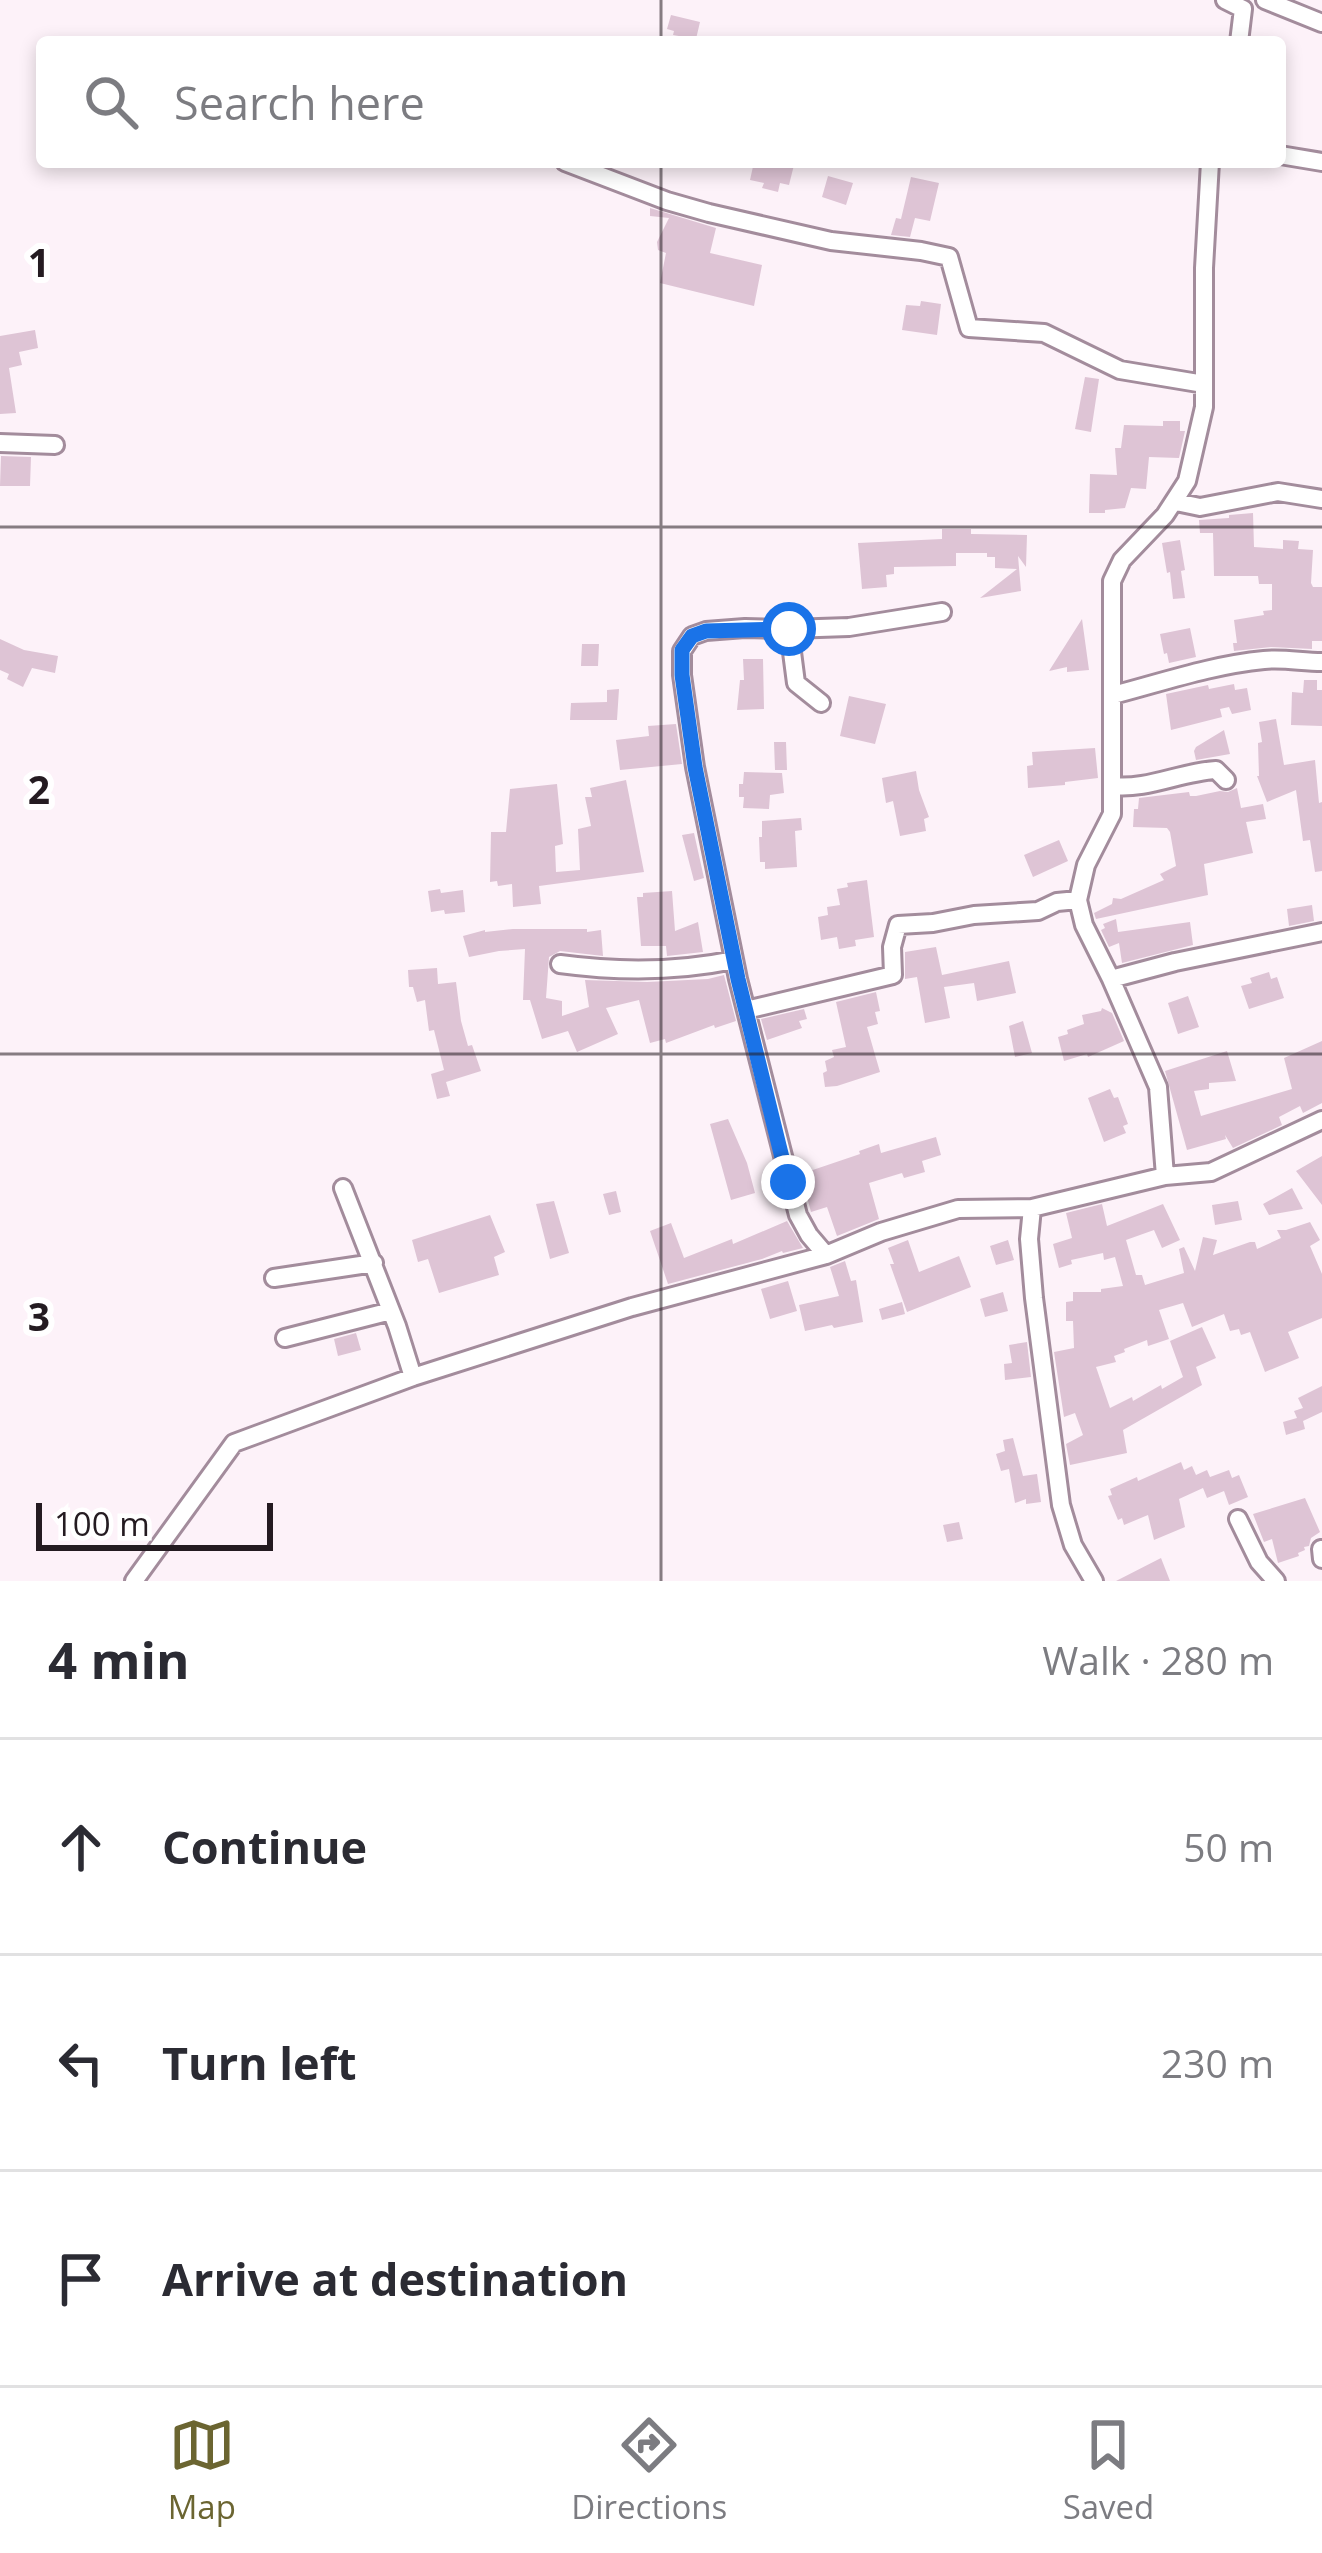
<!DOCTYPE html>
<html lang="en">
<head>
<meta charset="utf-8">
<style>
	:root { --surface:#fff; --page:#f2f2f3; --text:#2b2b33; --muted:#7c7c81; --line:#e1e1e2; --accent:#6b6531 }
	body { margin:0; font-family:"Open Sans",sans-serif; background:var(--page); color:var(--text) }
	.scale { position:absolute; left:36px; bottom:30px; width:237px; box-sizing:border-box; padding-left:12px; border:6px solid #241b21; border-top:0; font-size:33px; line-height:42px; white-space:nowrap; color:#241b21; -webkit-text-stroke:9px #fff; paint-order:stroke }
	.stop { position:absolute; width:36px; height:36px; margin:-27px; border:9px solid #1a73e8; border-radius:50%; background:#fff }
	.stop.end { background:#1a73e8; border-color:#fff; box-shadow:0 3px 12px #0008 }
	.list { margin:0; padding:0; list-style:none }
	h2 { display:flex; justify-content:space-between; align-items:center; height:156px; margin:0; padding:0 48px; font-size:51px }
	h2 small { font-size:39px; font-weight:400; color:var(--muted) }
	.list li { display:grid; grid-template-columns:78px 1fr auto; gap:36px; align-items:center; box-sizing:border-box; height:216px; padding:0 48px; border-top:3px solid var(--line) }
	.list b { display:block; font-size:45px; white-space:nowrap }
	.list em { font-size:39px; font-style:normal; color:var(--muted) }
	.icon { flex:none; width:66px; height:66px; fill:none; stroke:currentColor; stroke-width:2; stroke-linecap:round; stroke-linejoin:round }
	.map { position:relative; flex:none; width:1322px; height:1581px; overflow:hidden }
	.search { position:absolute; background:var(--surface); box-shadow:0 6px 18px #0003; left:36px; right:36px; top:36px; height:132px; display:flex; align-items:center; gap:30px; box-sizing:border-box; padding:0 42px; border-radius:12px; color:var(--muted); font-size:45px }
	.sheet { height:804px; background:var(--surface) }
	nav { display:flex; justify-content:space-around; align-items:center; box-sizing:border-box; height:168px; border-top:3px solid var(--line); background:var(--surface); font-size:33px; color:var(--muted) }
	nav a { display:grid; justify-items:center; gap:6px }
	nav .on { color:var(--accent) }
	.map>svg:first-child { display:block }
	.building { fill:#dec4d5 }
	.lines { fill:none; stroke-linecap:round; stroke-linejoin:round }
	.minor-casing { stroke:#a38c9c; stroke-width:22 }
	.minor { stroke:#fff; stroke-width:16 }
	.route { stroke:#1a73e8; stroke-width:15 }
	.grid { fill:none; stroke:#241b21; stroke-width:3; stroke-opacity:0.55 }
	.grid-label { font-size:39px; text-anchor:middle; font-weight:bold; fill:#241b21; stroke:#fff; stroke-width:12; stroke-linejoin:round; paint-order:stroke }
</style>
</head>
<body>
<div class="map">
<svg width="1322" height="1581" viewBox="0 0 1322 1581">
	<rect width="100%" height="100%" fill="#fdf2f9"/>
	<path class="building" d="M671,15L700,22L696,39L673,35L674,31L667,29Z
		M754,162H780L794,165L789,185L780,183L778,192L762,188L764,183L750,180Z
		M828,176L853,183L846,205L822,197Z
		M911,177L939,183L930,221L915,218L910,237L891,235L896,218L901,219Z
		M650,208L716,228L710,253L762,265L754,306L660,283L666,253L658,250L657,242L669,218L650,216Z
		M921,301L941,304L937,335L902,330L906,305L920,306Z
		M35,330L38,348L19,352L22,365L9,368L16,413L0,414V336Z
		M1085,377L1099,379L1091,432L1075,429Z
		M1163,421H1180V431H1185L1179,458L1149,457L1146,489L1131,488L1125,508L1105,510V513H1089L1090,474L1117,475L1115,448H1121L1124,425L1163,426Z
		M1,456L31,457L30,486H0Z
		M1253,513L1254,547L1283,549V540L1299,541L1298,549L1313,550L1311,583L1313,587H1322V641H1312V649L1271,647L1234,651L1233,643H1237L1234,620L1264,615L1263,611L1272,610V584H1259L1258,576H1214L1213,533H1200L1199,520L1229,518V515Z
		M942,529H971V534L1027,535L1026,567L1018,556L1021,591L980,598L1017,569L995,568V557H987V553H956V566L894,567V574L886,575L887,587L862,589L858,543L942,539Z
		M1180,540L1185,570L1181,571L1185,598L1173,599L1170,572L1167,573L1162,543Z
		M1082,619L1089,670L1067,672V667L1049,671Z
		M1190,628L1196,657L1169,663L1167,653L1164,654L1160,634Z
		M0,639L24,650L58,656L55,673L32,668L23,687L7,679L9,674L0,670Z
		M582,644H599L598,666H581Z
		M743,659H763L764,709L737,710L740,680H744Z
		M1304,680H1317V690H1322V726L1291,725L1292,692L1303,693Z
		M1234,684L1235,690L1247,688L1251,710L1232,714L1229,707L1220,709L1222,717L1171,730L1166,694L1208,685L1209,689Z
		M619,689L617,720H570L571,703L607,702V690Z
		M849,696L886,704L875,744L840,736Z
		M1276,719L1284,765L1315,760L1319,803L1322,802V871L1315,872L1310,840L1303,841L1296,790L1267,802L1257,776H1259L1258,743L1262,742L1259,722Z
		M676,724L682,764L620,770L616,740L649,736L648,726Z
		M1224,730L1230,754L1196,760L1194,751L1196,747Z
		M774,742H786L787,770H775Z
		M1095,748L1098,778L1065,782V785L1028,788L1027,766L1033,765L1032,752Z
		M916,771L919,790L929,817L924,819L926,831L900,836L893,801L886,803L882,778Z
		M744,772L782,773L784,793L770,795L769,809L743,808L744,797H739V784H743Z
		M626,780L644,872L539,886L541,904L513,907L512,884L498,886L497,881L490,882L491,832H506L510,789L557,784L563,844L555,846L556,872L580,870L578,829L591,826L585,797H592L590,788Z
		M1237,788L1241,808L1263,804L1266,819L1246,822L1253,853L1204,864L1208,895L1096,919L1094,913L1112,904L1113,898L1121,899L1164,880L1160,874L1176,866L1170,832L1167,828L1133,827L1134,809H1138L1139,798L1189,792L1190,796H1196L1220,791L1228,792Z
		M801,818L802,830L795,831L797,867L765,869V862H760L759,837H762V821Z
		M694,833L704,878L694,881L682,835Z
		M1059,840L1068,861L1033,877L1024,855Z
		M867,880L874,937L855,940L856,946L839,949L837,937L821,940L818,917L828,915L827,907L840,905L837,889L848,887L847,883Z
		M440,889L441,893L463,890L465,912L445,914L444,910L431,912L428,891Z
		M672,891L675,931L698,922L703,952L667,956L666,946H641L637,897H643V893Z
		M1312,905L1314,921L1289,926L1287,909Z
		M1116,919L1118,932L1190,922L1193,945L1122,963L1119,943L1109,947L1101,930L1105,928L1103,924Z
		M513,929H587V932L601,930L603,956L560,951L549,957L546,998L562,1001V1016L589,1007L585,980L647,982L708,979L724,975L736,1021L715,1028L714,1025L666,1043L665,1039L650,1043L639,1000L606,1008L618,1034L577,1052L568,1031L542,1039L530,1000H523L525,949L499,951L469,957L463,936L485,930V932Z
		M936,947L942,975L1009,961L1016,993L977,1001L974,983L944,987L950,1018L925,1023L917,977L905,979V952Z
		M437,968L438,984L456,982L461,1021L468,1046L472,1045L481,1071L446,1082L450,1096L437,1099L431,1074L444,1070L434,1030L429,1031L425,1000L417,1002L413,987H409L408,970Z
		M1269,972L1271,979L1277,977L1284,998L1249,1009L1241,986L1252,983L1250,978Z
		M876,992L880,1011L875,1012L878,1024L867,1027L880,1072L837,1086L825,1087L823,1073L827,1071L825,1061L834,1057L832,1050L846,1047L836,1002Z
		M1188,996L1199,1027L1178,1034L1168,1003Z
		M1102,1008L1112,1013L1124,1041L1088,1057L1087,1054L1064,1061L1058,1037L1068,1034L1067,1030L1084,1024L1082,1015L1101,1011Z
		M804,1009L807,1019L799,1021L802,1028L767,1040L761,1019Z
		M1023,1021L1032,1053L1015,1057L1009,1026Z
		M1322,1041V1103L1303,1113L1300,1106L1279,1117L1282,1125L1233,1148L1225,1135L1226,1139L1187,1150L1165,1071L1227,1051L1236,1081L1209,1083V1089L1194,1091L1201,1116L1292,1089L1284,1058Z
		M1110,1089L1114,1098L1118,1097L1128,1124L1123,1126L1126,1133L1104,1142L1088,1098Z
		M728,1119L747,1163L755,1193L731,1200L710,1124Z
		M936,1137L941,1155L922,1161L925,1172L904,1178L902,1173L869,1183L879,1219L837,1236L827,1207L811,1212L801,1174L860,1154L859,1151L879,1144L881,1153Z
		M1322,1156V1205L1296,1171Z
		M1292,1188L1303,1209L1269,1215L1263,1204Z
		M616,1191L621,1212L609,1215L603,1194Z
		M554,1201L569,1253L550,1259L536,1204Z
		M1238,1201L1242,1220L1215,1225L1212,1205Z
		M1102,1204L1107,1226L1163,1204L1180,1240L1162,1248L1154,1230L1126,1240L1136,1275H1142L1145,1285L1184,1273L1179,1249L1184,1247L1195,1271L1203,1237L1217,1240L1213,1255L1250,1242H1255L1257,1249L1281,1238L1277,1230H1286L1310,1222L1320,1240L1310,1246L1322,1274V1318L1288,1332L1299,1358L1265,1372L1250,1332L1241,1335L1239,1329L1230,1331L1224,1314L1192,1327L1183,1303L1159,1310L1169,1339L1148,1346L1147,1340L1124,1349L1125,1352L1114,1356L1116,1362L1096,1367L1110,1408L1132,1397L1133,1401L1161,1385L1162,1389L1183,1377L1170,1341L1202,1327L1216,1358L1196,1367L1202,1385L1123,1430L1127,1453L1070,1465L1066,1444L1083,1435L1075,1413L1064,1417L1054,1352L1074,1348L1073,1321H1066V1302L1073,1301V1292H1101V1289L1123,1286L1115,1257L1104,1260L1103,1253L1071,1260L1072,1264L1059,1268L1053,1244L1072,1238L1066,1213Z
		M490,1215L505,1252L494,1257L499,1275L439,1293L428,1259L418,1262L412,1240Z
		M787,1221L803,1248L783,1253L782,1251L762,1259L668,1284L650,1231L671,1223L684,1258L732,1239L733,1244Z
		M908,1240L919,1272L959,1256L971,1287L907,1312L890,1264H894L888,1248Z
		M1008,1240L1014,1260L996,1265L990,1246Z
		M845,1261L851,1281L856,1280L863,1322L834,1328L832,1325L805,1331L799,1305L839,1296L830,1267Z
		M788,1281L797,1311L770,1319L761,1289Z
		M1003,1292L1008,1311L985,1317L980,1299Z
		M902,1302L905,1314L882,1320L879,1309Z
		M356,1333L361,1350L338,1356L334,1339Z
		M1027,1342L1031,1377L1005,1380L1004,1364L1012,1363L1009,1345Z
		M1322,1386V1412L1303,1421L1305,1429L1286,1435L1283,1422L1297,1418L1294,1411L1303,1408L1298,1398Z
		M1013,1438L1023,1476L1037,1474L1041,1502L1026,1504V1499L1015,1503L1009,1469L1001,1471L996,1454L1005,1451L1003,1440Z
		M1181,1462L1184,1470L1192,1466L1196,1475L1207,1470L1210,1477L1229,1470L1232,1478L1239,1475L1248,1497L1229,1505L1224,1491L1207,1498L1203,1488L1179,1499L1185,1527L1154,1540L1148,1515L1124,1525L1122,1518L1118,1520L1108,1496L1112,1495L1110,1489L1137,1477L1138,1481Z
		M1305,1498L1320,1532L1311,1538L1309,1546L1304,1547L1305,1550L1298,1553L1299,1556L1278,1563L1272,1539L1264,1542L1253,1514Z
		M959,1522L963,1539L947,1542L943,1525Z
		M1161,1558L1170,1581H1116Z"/>
	<g class="lines">
		<defs>
			<path id="minor" d="M1225,0L1243,9L1239,42
				M1265,0L1322,23
				M1280,155L1322,162
				M565,162L667,201L709,213L831,241L921,251L949,257L969,328L1044,333L1120,370L1204,384
				M0,443L55,445
				M1176,502L1200,507L1278,492L1322,499
				M789,629L849,627L942,612
				M1113,695C1163,682 1212,665 1264,660C1284,658 1302,662 1322,662
				M821,703L796,683L789,629L745,628L706,631L692,636L682,651V675L695,767L738,979L798,1215L809,1235L826,1255L881,1232L958,1209L1032,1208L1165,1176L1211,1172L1322,1120
				M1112,786C1148,790 1180,772 1216,770L1226,780
				M560,964C619,972 676,972 734,960
				M1111,979L1175,962L1322,932
				M746,1010L893,975L892,947L898,925L933,923L974,915L1038,911L1057,902L1078,900
				M1165,1176L1158,1087L1111,979L1084,925L1078,900L1086,865L1112,814V581L1122,560L1165,515L1187,481L1204,407V268L1210,162
				M343,1188L397,1326L413,1377
				M1032,1208L1029,1239L1034,1298L1061,1505L1073,1545L1094,1581
				M274,1278L374,1263
				M285,1338L391,1311
				M1238,1519L1259,1562L1276,1581
				M1321,1549L1322,1559
				M134,1581L234,1443L413,1377L632,1307L826,1255"/>
		</defs>
		<use href="#minor" class="minor-casing"/>
		<use href="#minor" class="minor"/>
	</g>
	<g class="lines">
		<path class="route" d="M788,1182L738,979L695,767L682,675V650L692,636L706,631L789,629"/>
	</g>
	<path class="grid" d="M661,0V42M661,162V1581M0,527H1322M0,1054H1322"/>
	<g class="grid-label">
		<text x="39" y="277">1</text>
		<text x="39" y="804">2</text>
		<text x="39" y="1331">3</text>
	</g>
</svg>
<div class="scale">100 m</div>
<div class="stop" style="left:789px;top:629px"></div>
<div class="stop end" style="left:788px;top:1182px"></div>
<div class="search"><svg class="icon" aria-label="search" viewBox="0 0 24 24"><circle cx="10" cy="10" r="6"/><path d="M15 15l6 6"/></svg>Search here</div>
</div>
<section class="sheet">
<h2>4 min<small>Walk · 280 m</small></h2>
<ul class="list">
<li><svg class="icon" aria-label="ahead" viewBox="0 0 24 24"><path d="M12 20V5M6 11l6-6 6 6"/></svg><div><b>Continue</b></div><em>50 m</em></li>
<li><svg class="icon" aria-label="left" viewBox="0 0 24 24"><path d="M17 20v-9H6M10 6l-5 5 5 5"/></svg><div><b>Turn left</b></div><em>230 m</em></li>
<li><svg class="icon" aria-label="arrive" viewBox="0 0 24 24"><path d="M6 21V4h12l-3 4 3 4H6"/></svg><div><b>Arrive at destination</b></div></li>
</ul>
</section>
<nav>
<a class="on"><svg class="icon" aria-label="map" viewBox="0 0 24 24"><path d="M3 6l6-2 6 2 6-2v14l-6 2-6-2-6 2zM9 4v14M15 6v14"/></svg>Map</a>
<a><svg class="icon" aria-label="directions" viewBox="0 0 24 24"><path d="M12 3l9 9-9 9-9-9zM9 14v-3h6M13 9l2 2-2 2"/></svg>Directions</a>
<a><svg class="icon" aria-label="saved" viewBox="0 0 24 24"><path d="M7 4h10v16l-5-4-5 4z"/></svg>Saved</a>
</nav>
</body>
</html>
